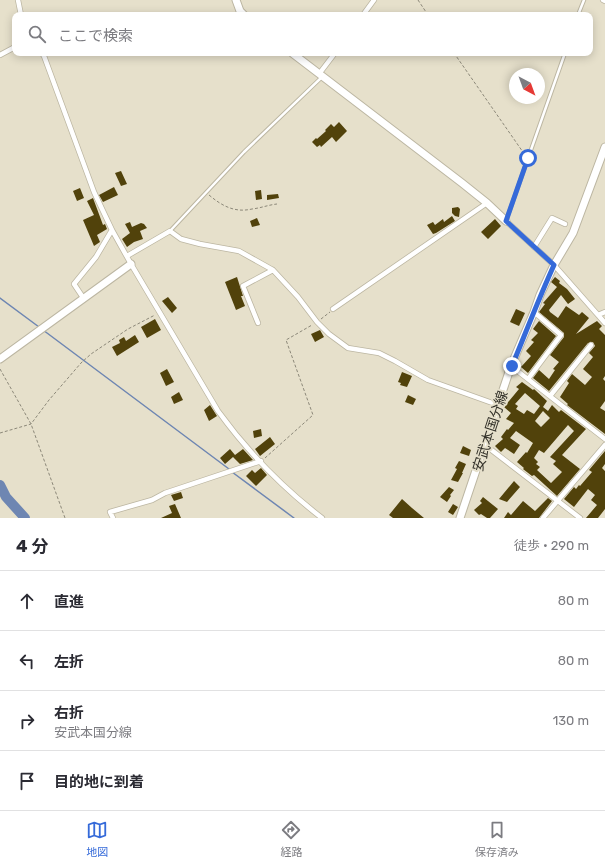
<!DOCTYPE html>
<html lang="ja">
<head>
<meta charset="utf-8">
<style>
	:root { --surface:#fff; --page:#f7f7f7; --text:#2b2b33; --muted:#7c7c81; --line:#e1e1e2; --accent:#356ad9 }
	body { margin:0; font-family:Rubik,"Noto Sans JP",sans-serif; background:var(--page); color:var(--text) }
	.compass { position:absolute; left:509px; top:68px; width:36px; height:36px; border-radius:50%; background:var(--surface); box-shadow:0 2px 10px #0003; rotate:139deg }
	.stop { position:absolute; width:12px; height:12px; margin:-9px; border:3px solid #356ad9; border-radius:50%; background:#fff }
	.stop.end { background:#356ad9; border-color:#fff; box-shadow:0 1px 4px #0008 }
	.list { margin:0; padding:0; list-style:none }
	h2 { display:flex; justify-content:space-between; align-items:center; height:52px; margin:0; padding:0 16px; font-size:17px }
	h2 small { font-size:13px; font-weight:400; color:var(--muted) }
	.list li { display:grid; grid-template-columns:26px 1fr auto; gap:12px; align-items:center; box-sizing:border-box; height:60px; padding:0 16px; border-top:1px solid var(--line) }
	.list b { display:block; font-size:15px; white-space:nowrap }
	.list p { margin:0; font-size:13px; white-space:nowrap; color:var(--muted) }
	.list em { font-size:13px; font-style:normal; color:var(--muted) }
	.icon { flex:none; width:22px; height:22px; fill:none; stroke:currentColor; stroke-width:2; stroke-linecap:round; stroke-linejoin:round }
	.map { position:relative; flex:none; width:605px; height:518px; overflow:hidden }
	.search { position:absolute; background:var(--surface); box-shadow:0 2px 10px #0003; left:12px; right:12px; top:12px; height:44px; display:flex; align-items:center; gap:10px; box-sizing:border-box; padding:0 14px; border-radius:8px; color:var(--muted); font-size:15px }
	.sheet { height:292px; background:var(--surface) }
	nav { display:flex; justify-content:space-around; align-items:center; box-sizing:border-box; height:56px; border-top:1px solid var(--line); background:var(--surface); font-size:11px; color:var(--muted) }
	nav a { display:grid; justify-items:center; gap:2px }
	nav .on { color:var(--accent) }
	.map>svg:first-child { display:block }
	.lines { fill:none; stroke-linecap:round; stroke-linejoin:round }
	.stream { stroke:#6e86b2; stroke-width:1.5 }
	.river { stroke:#6e86b2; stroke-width:10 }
	.building { fill:#51420b; fill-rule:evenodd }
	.lane-casing { stroke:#bcb6a2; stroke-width:4.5 }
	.street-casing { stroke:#bcb6a2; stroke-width:6 }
	.secondary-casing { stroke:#bcb6a2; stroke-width:9 }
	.path { stroke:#8c8879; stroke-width:1; stroke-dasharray:3 2; stroke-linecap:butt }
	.lane { stroke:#fff; stroke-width:2.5 }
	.street { stroke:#fff; stroke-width:4.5 }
	.secondary { stroke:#fff; stroke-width:7 }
	.route { stroke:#356ad9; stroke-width:5 }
	.labels { text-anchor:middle; stroke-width:4; stroke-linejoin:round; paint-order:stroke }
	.street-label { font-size:14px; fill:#333129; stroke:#e6e0cb }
</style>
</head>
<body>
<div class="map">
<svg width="605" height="518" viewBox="0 0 605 518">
	<rect width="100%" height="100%" fill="#e6e0cb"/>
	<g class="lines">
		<path class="stream" d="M0,298L39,327
			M43,330L229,469
			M232,472L294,518"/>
		<path class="river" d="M0,485L6,497L25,518"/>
	</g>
	<path class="building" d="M339,122L347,131L336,142L332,137L321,147L320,145L317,147L312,142L316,138L317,139L326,131L325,130L331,124L334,127Z
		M121,171L127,184L121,186L115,173Z
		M114,187L118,195L103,202L99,195Z
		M80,188L84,198L77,201L73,191Z
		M261,190L262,199L256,200L255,191Z
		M278,194L279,198L267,200V195Z
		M93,198L103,225L105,224L107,229L97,235L100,242L94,246L83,220L94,215L87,201Z
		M458,207L460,209L459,217L455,216L452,213V208Z
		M452,216L455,221L436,233L433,234L427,225L433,222L435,225L443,219L444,222Z
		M257,218L260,225L252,227L250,221Z
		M495,219L501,226L488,239L481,232Z
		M130,222L132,227L141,223L144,224L147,228L140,231L143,239L134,242L127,247L122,239L130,233L125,224Z
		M237,277L243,296H241L245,306L236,310L225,282Z
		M555,277L560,281L559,283L567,289L575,299L568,304L561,295L549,310L550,312L558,318L566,306L579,315L582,312L589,318L576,334L597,321L602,326L599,329L605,335V376L603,379L605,381V401L600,408L605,411V434L567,405L568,404L560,397L569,383L567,381L572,374L585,385L592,377L583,369L593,357L589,353L595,346L593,342L588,343L549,391L533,378L539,370L549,379L555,370L553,369L559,362L550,355L564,337V333L539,312L545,304L543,303L557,287L551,282Z
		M168,297L177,308L172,313L162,301Z
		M516,309L525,313L519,326L510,322Z
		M155,319L161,330L147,338L141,327Z
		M539,321L556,336L528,373L521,367L531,356L526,351L534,342L531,340L538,333L533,329Z
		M320,330L324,337L315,342L311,334Z
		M135,335L139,342L117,356L112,347L120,343L119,340L124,337L126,341Z
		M167,369L174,382L166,386L160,373Z
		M402,372L412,376L407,387L400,385L401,383L398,382Z
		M522,382L533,390L534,389L547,401L543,407L548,411L552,405L559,412L561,410L586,429L562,455L580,469L557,496L534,475L532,476L523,469L524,468L517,462L526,452L527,453L533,443L516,431L510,438L520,445L514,454L505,448L501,452L495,446L503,439L501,437L507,429L508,430L514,423L506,419L511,413L504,407L519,389L516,387ZM525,393L540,406L534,414L527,410L524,414L516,409L518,406L515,404ZM543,411L550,418L541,427L535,421ZM568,425L574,431L550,457L556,461L553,464L562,472L551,483L537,470L540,467L536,464L538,462L534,458L539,450L544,453Z
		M179,392L183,400L174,404L171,397Z
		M408,395L416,399L413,405L405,402Z
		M210,405L217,416L209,421L204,410Z
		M261,429L262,436L254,438L253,431Z
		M270,437L275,444L260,456L255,449Z
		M463,446L471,450L469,456L460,453Z
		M230,449L235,455L243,449L253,460L240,464L233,457L225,464L220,458Z
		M605,451V464L602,468L605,471V509L598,518H586L597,505L591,500L595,495L588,489L574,507L564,499L574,487L576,489L579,485L580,486L592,472L589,470Z
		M459,461L466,464L462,473H463L458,482L451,480L457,469L455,468Z
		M261,468L267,475L256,486L246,476L252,470L255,473Z
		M514,481L520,487L507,502L499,499Z
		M449,487L454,490L450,495L451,496L447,502L440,497Z
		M181,492L183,498L174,501L171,495Z
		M483,497L498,509L490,518H487L481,514L479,515L474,510L482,503L480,501Z
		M548,498L552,501L539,518H504L508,512L511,515L523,501L535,511Z
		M402,499L412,508L424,518H393L389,515Z
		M175,504L181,518H161L172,513L169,506Z
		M453,504L458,507L453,515L448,512Z"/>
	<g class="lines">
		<defs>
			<path id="lane" d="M578,15L584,0
				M506,221L565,53
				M170,231L244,152L322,77"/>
			<path id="street" d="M18,0L21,15
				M603,0L605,1
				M363,15L374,0
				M42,53L44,56L94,192L112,230L131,264L218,411C247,451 283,488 322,518
				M0,55L15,47
				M319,74L335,53
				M506,221L554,265L605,323
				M534,247L552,218L565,224
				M127,256L170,231L181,239L200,244L239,251L273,270L298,297L317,322L329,334L348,348L379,353L395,361L428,380L498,405
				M84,299L74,284L96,257L112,230
				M333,309L487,203
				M598,315L605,312
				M258,323L243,286L273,270
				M511,366L605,439
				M528,379L561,335L534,312
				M550,396L591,345
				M485,445L580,518
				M113,518L110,512L152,500L165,493L261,461
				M543,518L605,445"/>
			<path id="secondary" d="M236,0L240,11L244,15
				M292,53L462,183L487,203L506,221
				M0,359L131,264
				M460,518L511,366L534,312L540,295L554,265L573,233L605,147"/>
		</defs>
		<use href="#lane" class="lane-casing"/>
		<use href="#street" class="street-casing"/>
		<use href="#secondary" class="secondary-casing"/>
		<path class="path" d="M418,0L428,15
			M454,53L525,155
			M209,195C222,206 235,213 252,209C261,208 268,205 277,204
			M321,319L330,312
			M0,369L31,424L65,518
			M0,433L31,424L49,400L81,363L91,354L128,329L155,315
			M265,458L313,415L286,340L312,325"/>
		<use href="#lane" class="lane"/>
		<use href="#street" class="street"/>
		<use href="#secondary" class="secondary"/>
	</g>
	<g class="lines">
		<path class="route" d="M512,366C526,332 539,298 554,265L506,221L528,158"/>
	</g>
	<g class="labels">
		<g class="street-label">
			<text transform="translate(490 431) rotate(-72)" y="5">安武本国分線</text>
		</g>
	</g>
</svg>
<svg class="compass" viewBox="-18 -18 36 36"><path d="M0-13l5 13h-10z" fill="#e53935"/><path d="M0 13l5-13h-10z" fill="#7c7c81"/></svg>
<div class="stop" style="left:528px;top:158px"></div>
<div class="stop end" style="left:512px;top:366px"></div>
<div class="search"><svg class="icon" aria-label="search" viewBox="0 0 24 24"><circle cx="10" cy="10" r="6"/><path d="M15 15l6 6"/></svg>ここで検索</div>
</div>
<section class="sheet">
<h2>4 分<small>徒歩 · 290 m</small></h2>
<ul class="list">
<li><svg class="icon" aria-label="ahead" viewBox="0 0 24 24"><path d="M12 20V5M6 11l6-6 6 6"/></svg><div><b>直進</b></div><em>80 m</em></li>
<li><svg class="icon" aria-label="left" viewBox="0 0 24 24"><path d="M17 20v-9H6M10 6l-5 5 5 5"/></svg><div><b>左折</b></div><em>80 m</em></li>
<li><svg class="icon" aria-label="right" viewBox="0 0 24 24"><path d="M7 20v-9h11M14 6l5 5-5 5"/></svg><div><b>右折</b><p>安武本国分線</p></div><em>130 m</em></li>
<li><svg class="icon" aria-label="arrive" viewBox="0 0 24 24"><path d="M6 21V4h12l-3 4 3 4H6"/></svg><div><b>目的地に到着</b></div></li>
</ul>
</section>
<nav>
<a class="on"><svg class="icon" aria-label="map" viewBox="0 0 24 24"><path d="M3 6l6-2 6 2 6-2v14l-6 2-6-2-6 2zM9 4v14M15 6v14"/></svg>地図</a>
<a><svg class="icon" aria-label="directions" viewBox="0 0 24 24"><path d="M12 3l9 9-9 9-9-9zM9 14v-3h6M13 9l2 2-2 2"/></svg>経路</a>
<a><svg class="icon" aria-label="saved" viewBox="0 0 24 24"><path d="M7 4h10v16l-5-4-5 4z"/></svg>保存済み</a>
</nav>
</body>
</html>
